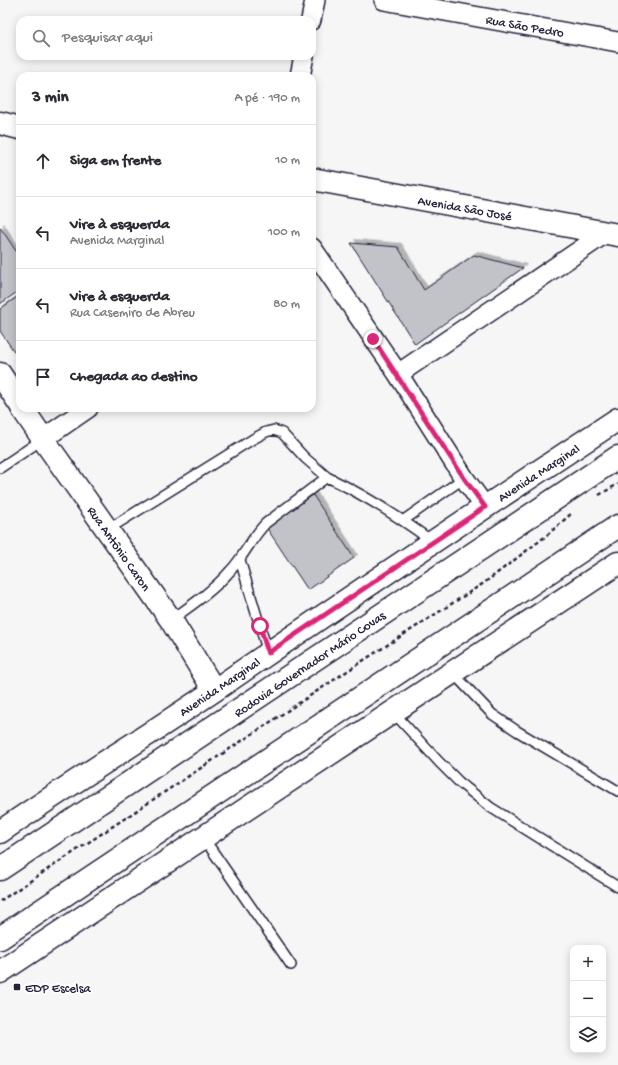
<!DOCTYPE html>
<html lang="pt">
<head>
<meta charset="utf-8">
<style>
	:root { --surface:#fff; --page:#f7f7f7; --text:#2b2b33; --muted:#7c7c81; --line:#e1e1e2 }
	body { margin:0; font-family:"Gochi Hand",sans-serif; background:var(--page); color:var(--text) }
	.controls { position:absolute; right:12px; bottom:12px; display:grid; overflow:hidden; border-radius:8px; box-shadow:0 2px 10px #0003 }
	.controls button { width:36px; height:36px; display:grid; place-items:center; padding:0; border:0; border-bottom:1px solid var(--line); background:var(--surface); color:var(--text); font:20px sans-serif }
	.stop { position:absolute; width:12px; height:12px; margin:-9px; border:3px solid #db2777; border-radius:50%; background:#fff }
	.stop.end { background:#db2777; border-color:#fff; box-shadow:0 1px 4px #0008 }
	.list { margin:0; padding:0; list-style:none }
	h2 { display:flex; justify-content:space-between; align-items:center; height:52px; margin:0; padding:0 16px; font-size:17px }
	h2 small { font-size:13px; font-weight:400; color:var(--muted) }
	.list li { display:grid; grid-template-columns:26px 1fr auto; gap:12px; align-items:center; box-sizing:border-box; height:72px; padding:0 16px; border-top:1px solid var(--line) }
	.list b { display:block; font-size:15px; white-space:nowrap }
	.list p { margin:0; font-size:13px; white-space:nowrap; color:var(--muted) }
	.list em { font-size:13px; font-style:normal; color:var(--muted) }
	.icon { flex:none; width:22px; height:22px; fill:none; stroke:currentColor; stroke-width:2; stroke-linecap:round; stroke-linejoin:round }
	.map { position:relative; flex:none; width:618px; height:1065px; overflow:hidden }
	.search { position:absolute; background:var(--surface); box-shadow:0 2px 10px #0003; left:16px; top:16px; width:300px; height:44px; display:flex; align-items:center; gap:10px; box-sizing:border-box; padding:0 14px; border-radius:12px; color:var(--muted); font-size:15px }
	.panel { position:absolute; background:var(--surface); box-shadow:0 2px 10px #0003; left:16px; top:72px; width:300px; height:340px; border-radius:12px }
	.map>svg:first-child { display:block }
	.building { fill:#c2c2c9; stroke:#22223b; filter:url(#shadow) }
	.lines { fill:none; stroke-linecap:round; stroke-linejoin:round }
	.service-casing { stroke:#22223b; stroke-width:12 }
	.minor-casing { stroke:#22223b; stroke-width:22 }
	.tertiary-casing { stroke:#22223b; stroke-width:25 }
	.primary-casing { stroke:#22223b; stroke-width:25 }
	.path { stroke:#22223b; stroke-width:2.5; stroke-dasharray:4 3; stroke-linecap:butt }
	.service { stroke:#fff; stroke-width:9 }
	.minor { stroke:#fff; stroke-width:19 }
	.tertiary { stroke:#fff; stroke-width:22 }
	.primary { stroke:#fff; stroke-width:22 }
	.route { stroke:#db2777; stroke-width:5 }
	.poi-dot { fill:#22223b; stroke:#fff; stroke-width:1.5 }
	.labels { text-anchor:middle; stroke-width:4; stroke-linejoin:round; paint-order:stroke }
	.street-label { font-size:13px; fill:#22223b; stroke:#fff }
	.poi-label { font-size:13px; fill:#22223b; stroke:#fff; text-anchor:start }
</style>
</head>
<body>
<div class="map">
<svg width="618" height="1065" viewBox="0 0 618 1065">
	<defs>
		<filter id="shadow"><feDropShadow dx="3.5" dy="-3.5" stdDeviation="0" flood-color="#0004"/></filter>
	</defs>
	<rect width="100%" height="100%" fill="#f6f6f7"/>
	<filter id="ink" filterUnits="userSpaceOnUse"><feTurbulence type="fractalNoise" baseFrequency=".025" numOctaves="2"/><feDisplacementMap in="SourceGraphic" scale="8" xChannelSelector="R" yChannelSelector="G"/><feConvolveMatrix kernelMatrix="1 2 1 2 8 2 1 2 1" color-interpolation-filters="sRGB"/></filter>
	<g filter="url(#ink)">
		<path class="building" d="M0,227L20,257V290L0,304Z
			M351,243L398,247L424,290L474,255L523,268L415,344Z
			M20,295V360L0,331V309Z
			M313,495L354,558L308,590L266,527Z"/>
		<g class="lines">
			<defs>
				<path id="service" d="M0,468L43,439
					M327,477C365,495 399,517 433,542
					M404,520L464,478
					M107,530L253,439L266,432L274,430L282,433L305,458L327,477L266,523C252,537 244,556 231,570C214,590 192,605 171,620
					M240,560L268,653
					M453,673L492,714L517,731L618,791
					M393,712L439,762L459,782L490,807L618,887
					M203,837L291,965"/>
				<path id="minor" d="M384,0L618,42
					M311,20L315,0
					M300,76L304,56
					M312,248L398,374L464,478L485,507
					M398,374L607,232
					M43,439L88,408"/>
				<path id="tertiary" d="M0,123L20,128
					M312,179L618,235
					M0,374L20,404
					M22,408L43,439L171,620L214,690
					M0,832C71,783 144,738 215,690C348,598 483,508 618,419
					M0,972L618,563"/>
				<path id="primary" d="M0,869L618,457
					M0,938L618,526"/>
			</defs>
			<use href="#service" class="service-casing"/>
			<use href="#minor" class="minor-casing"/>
			<use href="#tertiary" class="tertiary-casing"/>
			<use href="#primary" class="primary-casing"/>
			<path class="path" d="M599,495L618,484
				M0,901L364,660L484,583L546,536L572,513"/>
			<use href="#service" class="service"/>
			<use href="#minor" class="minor"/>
			<use href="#tertiary" class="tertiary"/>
			<use href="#primary" class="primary"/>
		</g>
	</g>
	<g class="lines" filter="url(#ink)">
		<path class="route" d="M260,626L268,653L485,507L464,478L373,339"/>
	</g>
	<rect class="poi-dot" x="13" y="983" width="8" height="8" rx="2"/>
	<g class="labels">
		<g class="street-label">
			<text transform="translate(525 25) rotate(10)" y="5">Rua São Pedro</text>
			<text transform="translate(465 207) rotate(10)" y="5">Avenida São José</text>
			<text transform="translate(538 472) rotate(-33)" y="5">Avenida Marginal</text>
			<text transform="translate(120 548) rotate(55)" y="5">Rua Antônio Caron</text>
			<text transform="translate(309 663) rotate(-34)" y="5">Rodovia Governador Mário Covas</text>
			<text transform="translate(219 686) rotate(-34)" y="5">Avenida Marginal</text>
		</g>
		<g class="poi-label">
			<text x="25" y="992">EDP Escelsa</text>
		</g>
	</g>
</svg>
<div class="controls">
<button>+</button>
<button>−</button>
<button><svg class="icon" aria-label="layers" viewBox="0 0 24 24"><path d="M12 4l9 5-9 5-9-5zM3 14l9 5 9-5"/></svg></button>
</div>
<div class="stop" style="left:260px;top:626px"></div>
<div class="stop end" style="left:373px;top:339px"></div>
<div class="search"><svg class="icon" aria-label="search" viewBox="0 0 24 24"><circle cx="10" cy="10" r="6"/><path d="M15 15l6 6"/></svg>Pesquisar aqui</div>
<section class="panel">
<h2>3 min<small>A pé · 190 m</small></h2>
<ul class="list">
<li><svg class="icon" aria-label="ahead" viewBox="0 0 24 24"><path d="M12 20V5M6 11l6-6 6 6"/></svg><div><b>Siga em frente</b></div><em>10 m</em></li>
<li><svg class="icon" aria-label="left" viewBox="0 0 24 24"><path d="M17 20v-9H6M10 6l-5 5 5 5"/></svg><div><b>Vire à esquerda</b><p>Avenida Marginal</p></div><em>100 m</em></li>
<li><svg class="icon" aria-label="left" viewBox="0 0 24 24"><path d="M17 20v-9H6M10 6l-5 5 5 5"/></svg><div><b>Vire à esquerda</b><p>Rua Casemiro de Abreu</p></div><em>80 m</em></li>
<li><svg class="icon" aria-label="arrive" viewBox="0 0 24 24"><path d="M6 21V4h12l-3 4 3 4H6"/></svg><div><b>Chegada ao destino</b></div></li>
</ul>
</section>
</div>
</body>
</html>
